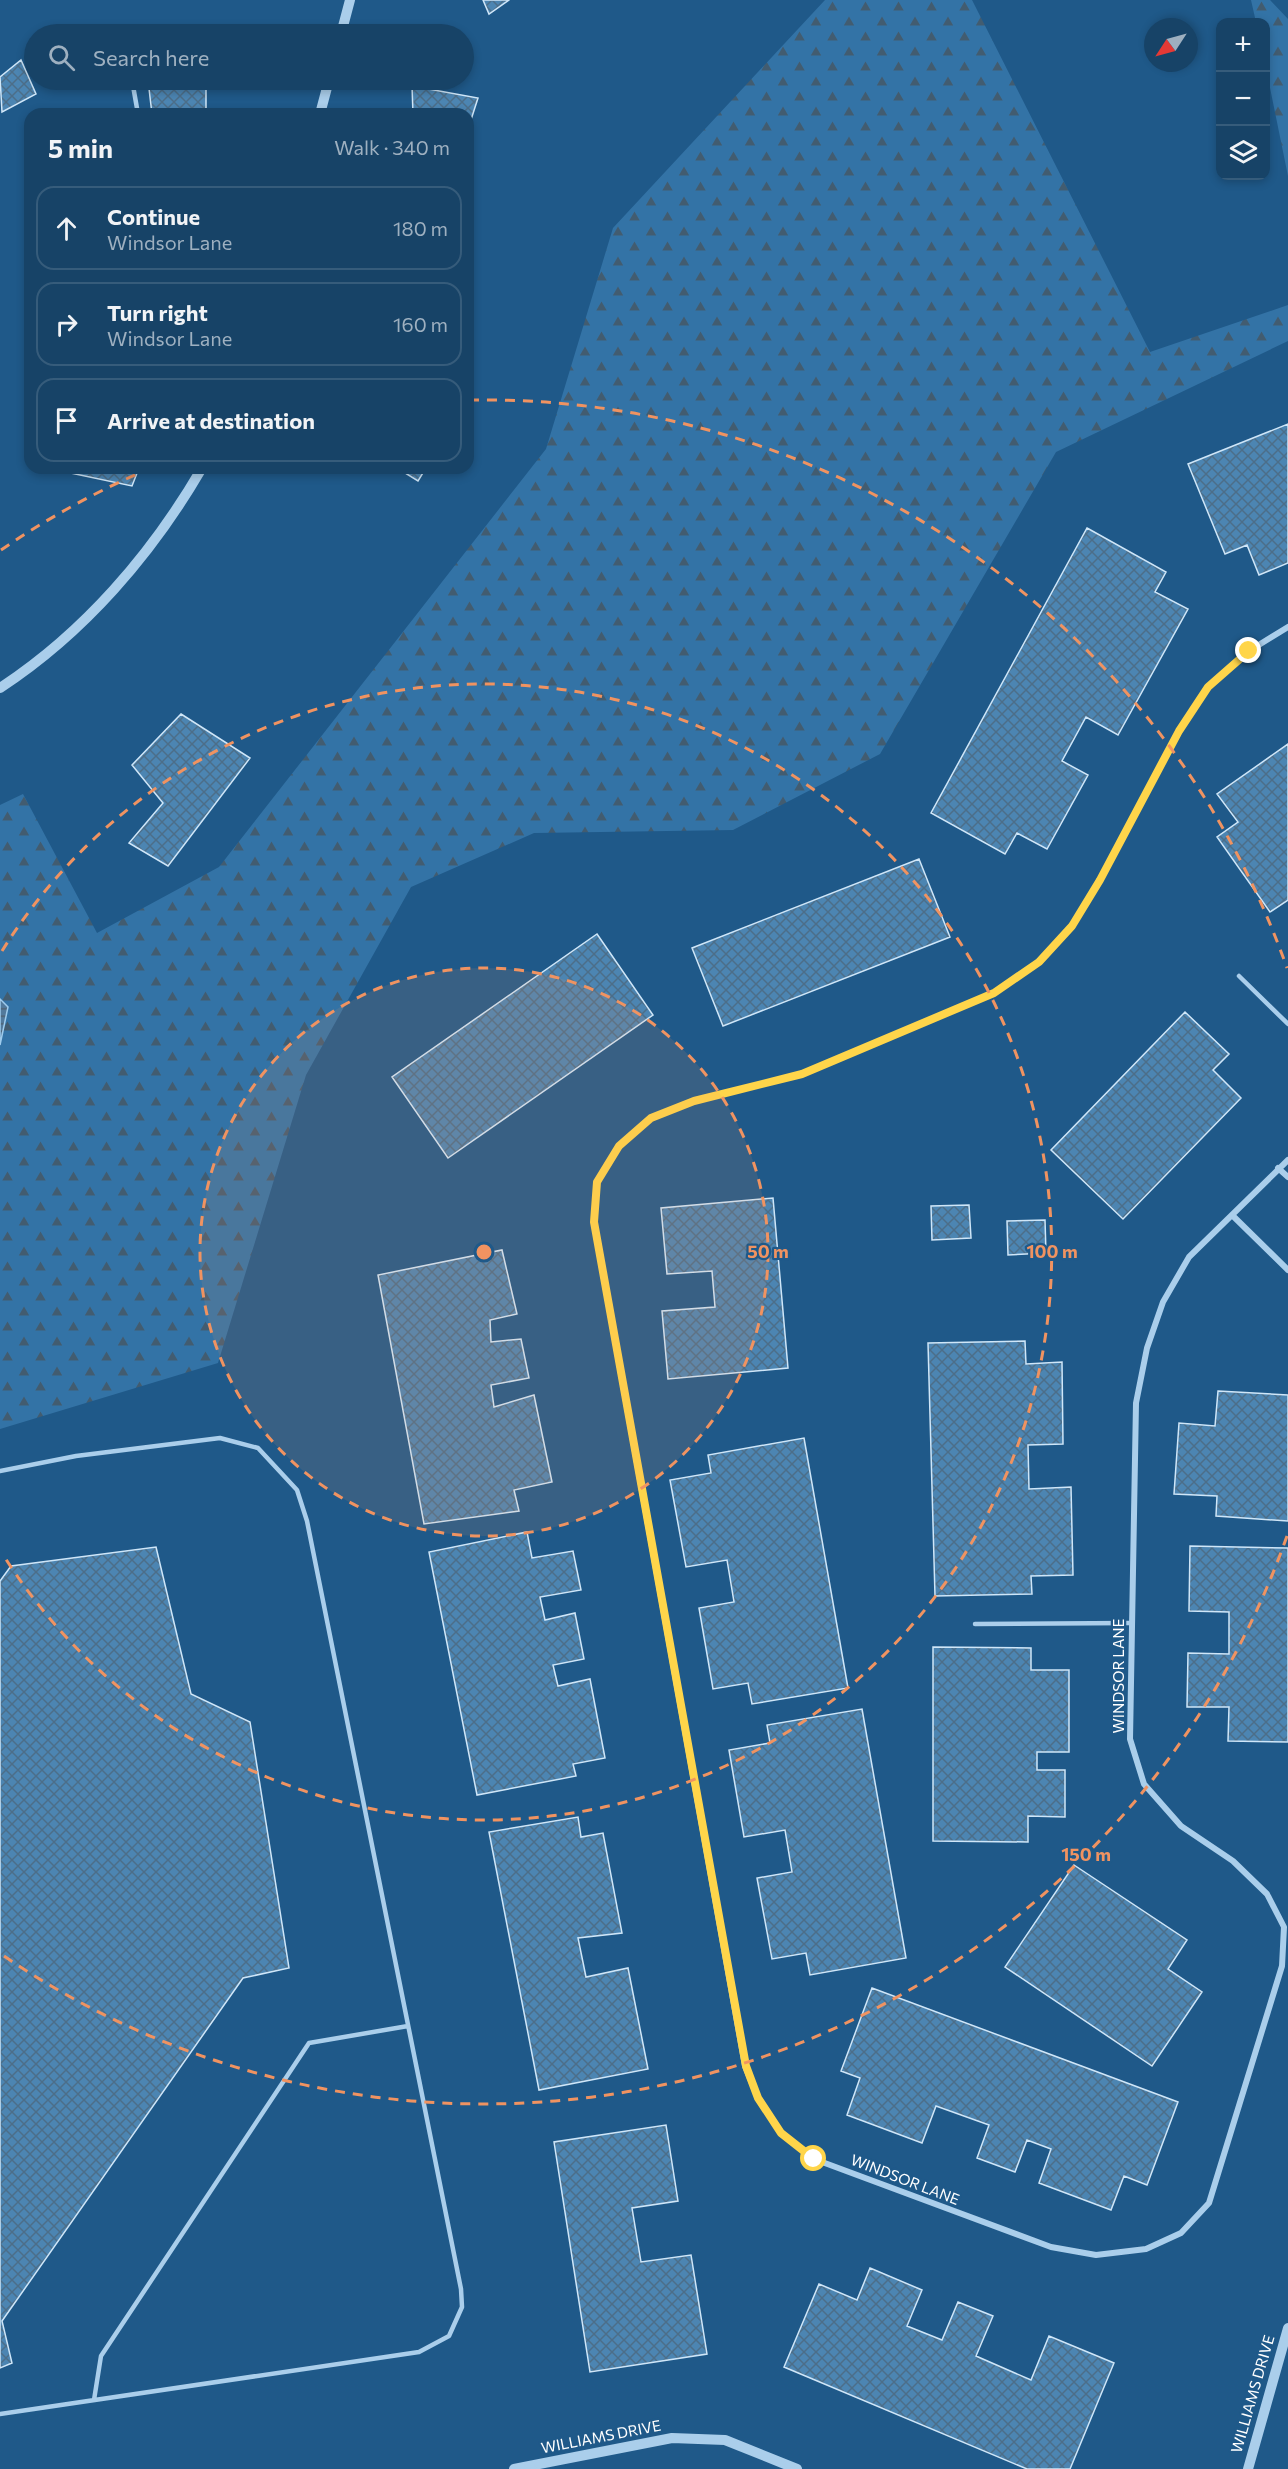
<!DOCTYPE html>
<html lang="en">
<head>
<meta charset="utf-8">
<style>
	:root { --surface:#174367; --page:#204a6d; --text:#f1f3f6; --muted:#9eb0c0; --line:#365c7b }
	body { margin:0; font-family:Commissioner,sans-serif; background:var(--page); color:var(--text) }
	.controls { position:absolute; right:18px; top:18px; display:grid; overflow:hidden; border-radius:12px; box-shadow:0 3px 9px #0003 }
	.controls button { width:54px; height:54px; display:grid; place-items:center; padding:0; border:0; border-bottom:2px solid var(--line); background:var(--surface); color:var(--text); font:30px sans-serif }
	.compass { position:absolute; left:1144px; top:18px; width:54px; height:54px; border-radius:50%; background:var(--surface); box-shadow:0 3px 9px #0003; rotate:234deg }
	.stop { position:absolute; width:18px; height:18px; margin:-14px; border:4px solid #ffd54a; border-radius:50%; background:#fff }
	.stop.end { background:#ffd54a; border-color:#fff; box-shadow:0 2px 6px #0008 }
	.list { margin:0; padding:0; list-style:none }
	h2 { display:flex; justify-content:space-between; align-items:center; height:78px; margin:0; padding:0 24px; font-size:26px }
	h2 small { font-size:20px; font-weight:400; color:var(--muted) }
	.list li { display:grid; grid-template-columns:39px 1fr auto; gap:18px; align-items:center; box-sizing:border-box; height:84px; margin:0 12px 12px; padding:0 12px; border:2px solid var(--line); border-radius:18px }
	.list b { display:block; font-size:22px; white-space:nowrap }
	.list p { margin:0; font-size:20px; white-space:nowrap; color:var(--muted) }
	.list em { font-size:20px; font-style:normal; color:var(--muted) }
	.icon { flex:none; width:33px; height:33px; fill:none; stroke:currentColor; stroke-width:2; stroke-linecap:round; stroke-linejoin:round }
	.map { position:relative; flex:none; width:1288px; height:2469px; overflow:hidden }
	.search { position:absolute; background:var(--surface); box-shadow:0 3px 9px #0003; left:24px; top:24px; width:450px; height:66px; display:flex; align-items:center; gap:15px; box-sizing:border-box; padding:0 21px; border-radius:33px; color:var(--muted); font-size:22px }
	.panel { position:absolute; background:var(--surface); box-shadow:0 3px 9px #0003; left:24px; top:108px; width:450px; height:366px; border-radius:18px }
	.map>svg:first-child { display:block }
	.forest { fill:url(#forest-firs) }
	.water { fill:url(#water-rules); stroke:#9ecbec; stroke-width:1.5 }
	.building { fill:url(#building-cross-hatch); stroke:#cfe6f8; stroke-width:1.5 }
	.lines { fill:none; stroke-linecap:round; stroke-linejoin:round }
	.service { stroke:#aaceeb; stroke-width:4.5 }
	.minor { stroke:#aaceeb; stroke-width:6 }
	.tertiary { stroke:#aaceeb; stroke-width:10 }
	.route { stroke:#ffd54a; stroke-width:8 }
	.ring { fill:none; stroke:#f09361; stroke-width:3; stroke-dasharray:10 8 }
	.labels { text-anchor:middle; stroke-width:4.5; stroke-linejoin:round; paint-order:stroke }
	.street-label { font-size:15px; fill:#fff; stroke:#1f5989 }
	.centre { fill:#f09361; stroke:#1f5989; stroke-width:3 }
	.ring-label { font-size:18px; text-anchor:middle; font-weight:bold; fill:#f09361; stroke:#1f5989; stroke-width:4.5; stroke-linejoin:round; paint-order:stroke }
</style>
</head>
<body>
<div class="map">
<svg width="1288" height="2469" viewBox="0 0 1288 2469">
	<defs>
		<pattern id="forest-firs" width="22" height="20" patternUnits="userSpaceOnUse" patternTransform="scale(1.5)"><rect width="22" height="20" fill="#3373a6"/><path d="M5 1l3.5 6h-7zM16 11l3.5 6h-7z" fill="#425c70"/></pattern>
		<pattern id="water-rules" width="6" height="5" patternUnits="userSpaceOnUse" patternTransform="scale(1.5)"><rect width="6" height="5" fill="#527a9c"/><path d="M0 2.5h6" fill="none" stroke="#4f6374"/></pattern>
		<pattern id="building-cross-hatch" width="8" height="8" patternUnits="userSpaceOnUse" patternTransform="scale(1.5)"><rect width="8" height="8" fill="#4c85b2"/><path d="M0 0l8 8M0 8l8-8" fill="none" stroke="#4c6e89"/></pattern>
	</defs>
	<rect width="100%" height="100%" fill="#1f5989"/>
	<path class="forest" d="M825,0H972L1150,352L1288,305V341L1056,452L880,754L733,830L534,833L411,887L306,1075L218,1363L0,1429V805L23,794L97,933L219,867L546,449L613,228Z
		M1251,0H1270L1288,19V176L1266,68V22H1256Z"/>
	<path class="water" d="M0,999L8,1007L0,1045Z"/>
	<path class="building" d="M483,0H509L489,14Z
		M21,60L36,94L2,112L0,77Z
		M148,80H206V114H152Z
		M412,86L478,98L468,129V114H413Z
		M1288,424V563L1259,575L1247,545L1225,554L1188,464Z
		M63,468H139L132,486L61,471Z
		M397,468H426L418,481Z
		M1087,528L1166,572L1155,592L1188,609L1118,735L1086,717L1062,761L1088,775L1047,849L1017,833L1005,854L931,813Z
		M181,714L250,758L168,866L129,843L163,803L132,765Z
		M1288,744V900L1270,912L1217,837L1238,822L1217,794Z
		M919,859L950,937L723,1026L692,948Z
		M597,934L653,1015L448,1158L392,1077Z
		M1185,1012L1229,1054L1213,1070L1241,1098L1123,1219L1051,1150Z
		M773,1198L788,1368L668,1379L662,1311L715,1307L712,1271L667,1274L661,1208Z
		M969,1205L971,1238L932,1240L931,1206Z
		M1045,1220L1046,1253L1008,1255L1007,1221Z
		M502,1250L517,1314L490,1320L491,1342L521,1339L529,1378L491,1385L494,1407L534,1395L552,1482L514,1490L519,1511L424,1524L378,1275Z
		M1025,1341L1026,1364L1062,1362L1063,1444L1028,1445L1029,1489L1071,1487L1073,1575L1031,1576L1032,1594L935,1596L928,1343Z
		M1218,1391L1288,1395V1521L1216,1516L1217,1496L1174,1494L1179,1423L1215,1426Z
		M804,1438L848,1688L752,1704L748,1683L713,1689L699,1608L734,1602L727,1560L686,1567L670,1480L711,1473L708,1455Z
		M527,1532L532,1558L573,1551L581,1590L540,1597L545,1620L575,1613L584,1659L553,1665L558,1686L590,1679L605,1758L573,1764L576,1776L477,1795L429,1552Z
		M1190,1546L1288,1548V1742L1228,1741L1229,1707H1187L1188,1653L1229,1654V1612L1189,1611Z
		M156,1547L191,1694L250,1722L289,1968L243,1978L2,2321L12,2363L0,2368V1581L11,1566Z
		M933,1647L1031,1648V1670H1069V1752H1037V1770H1065V1817L1028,1816V1842L933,1841Z
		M862,1709L906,1958L810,1975L806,1953L772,1959L757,1878L792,1872L785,1830L744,1837L729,1750L770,1743L767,1725Z
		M578,1817L581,1837L603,1833L622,1933L578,1938L586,1977L628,1968L648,2069L539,2090L489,1832Z
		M1074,1865L1187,1940L1168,1969L1202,1992L1152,2066L1005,1967Z
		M872,1988L1178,2102L1147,2185L1124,2176L1111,2210L1039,2183L1051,2149L1027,2140L1015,2172L977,2158L989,2125L936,2106L922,2143L847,2115L860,2078L841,2071Z
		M666,2125L678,2201L632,2208L641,2262L691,2255L707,2354L590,2372L554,2142Z
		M870,2268L922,2290L907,2326L942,2340L958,2302L993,2316L976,2356L1031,2380L1049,2336L1114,2363L1070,2469H1027L784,2367L819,2284L857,2300Z"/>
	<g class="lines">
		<path class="service" d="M132,80L138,114
			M1239,976L1288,1024
			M0,1471L76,1456L220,1438L258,1448L297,1490L307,1521L461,2289L462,2307L449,2336L419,2352L0,2414
			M975,1624L1131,1623
			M94,2400L101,2356L309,2043L408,2026"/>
		<path class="minor" d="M1288,627L1249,651L1208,687L1179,731L1100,880L1072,926L1039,962L994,993L802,1074L694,1101L651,1118L619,1146L597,1182L594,1223L745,2066L758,2098L781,2133L814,2159L1051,2247L1096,2255L1146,2249L1181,2233L1209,2203L1282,1966L1284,1927L1267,1894L1233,1861L1181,1826L1144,1784L1130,1739L1136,1403L1147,1348L1163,1302L1189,1257L1288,1160
			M1278,1168L1288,1177
			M1232,1215L1288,1270"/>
		<path class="tertiary" d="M341,34L350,0
			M320,114L329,80
			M0,688C84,633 152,554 202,468
			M514,2469L672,2438L725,2440L797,2469
			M1248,2469L1288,2328"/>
	</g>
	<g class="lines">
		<path class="route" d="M814,2159L781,2133L758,2098L746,2066L594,1222L597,1182L619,1146L651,1118L694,1101L802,1074L994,993L1039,962L1072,926L1100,880L1179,731L1208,687L1249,651"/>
	</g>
	<circle cx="484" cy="1252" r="284" fill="#f09361" fill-opacity=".12"/>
	<g class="ring">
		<circle cx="484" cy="1252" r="284"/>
		<path d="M2 951A568 568 0 1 1 2 1553"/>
		<path d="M1287 1536A852 852 0 0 1 1 1954M1 550A852 852 0 0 1 144 471M469 400A852 852 0 0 1 1287 968"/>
	</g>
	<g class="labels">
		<g class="street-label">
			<text transform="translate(1119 1676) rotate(-90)" y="5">WINDSOR LANE</text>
			<text transform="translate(905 2180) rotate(21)" y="5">WINDSOR LANE</text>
			<text transform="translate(1253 2394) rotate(-74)" y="5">WILLIAMS DRIVE</text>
			<text transform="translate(601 2437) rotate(-11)" y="5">WILLIAMS DRIVE</text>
		</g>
	</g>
	<circle cx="484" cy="1252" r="9" class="centre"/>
	<g class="ring-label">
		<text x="768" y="1258">50 m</text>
		<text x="1052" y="1258">100 m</text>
		<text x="1086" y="1861">150 m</text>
	</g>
</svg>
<div class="controls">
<button>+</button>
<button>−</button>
<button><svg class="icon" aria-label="layers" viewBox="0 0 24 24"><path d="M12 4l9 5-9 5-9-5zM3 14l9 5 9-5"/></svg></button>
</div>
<svg class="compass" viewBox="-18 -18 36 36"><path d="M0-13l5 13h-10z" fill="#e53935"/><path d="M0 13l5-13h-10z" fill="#9eb0c0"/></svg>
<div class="stop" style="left:814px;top:2159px"></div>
<div class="stop end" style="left:1249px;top:651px"></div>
<div class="search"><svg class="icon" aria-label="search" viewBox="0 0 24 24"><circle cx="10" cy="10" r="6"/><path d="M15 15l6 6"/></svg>Search here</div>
<section class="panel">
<h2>5 min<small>Walk · 340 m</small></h2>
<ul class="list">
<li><svg class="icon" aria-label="ahead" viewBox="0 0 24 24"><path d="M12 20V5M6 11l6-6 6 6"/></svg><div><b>Continue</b><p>Windsor Lane</p></div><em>180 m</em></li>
<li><svg class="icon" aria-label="right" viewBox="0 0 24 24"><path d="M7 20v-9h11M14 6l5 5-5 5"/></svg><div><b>Turn right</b><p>Windsor Lane</p></div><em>160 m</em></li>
<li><svg class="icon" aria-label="arrive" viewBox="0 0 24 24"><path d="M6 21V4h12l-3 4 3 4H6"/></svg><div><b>Arrive at destination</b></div></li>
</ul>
</section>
</div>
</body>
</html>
